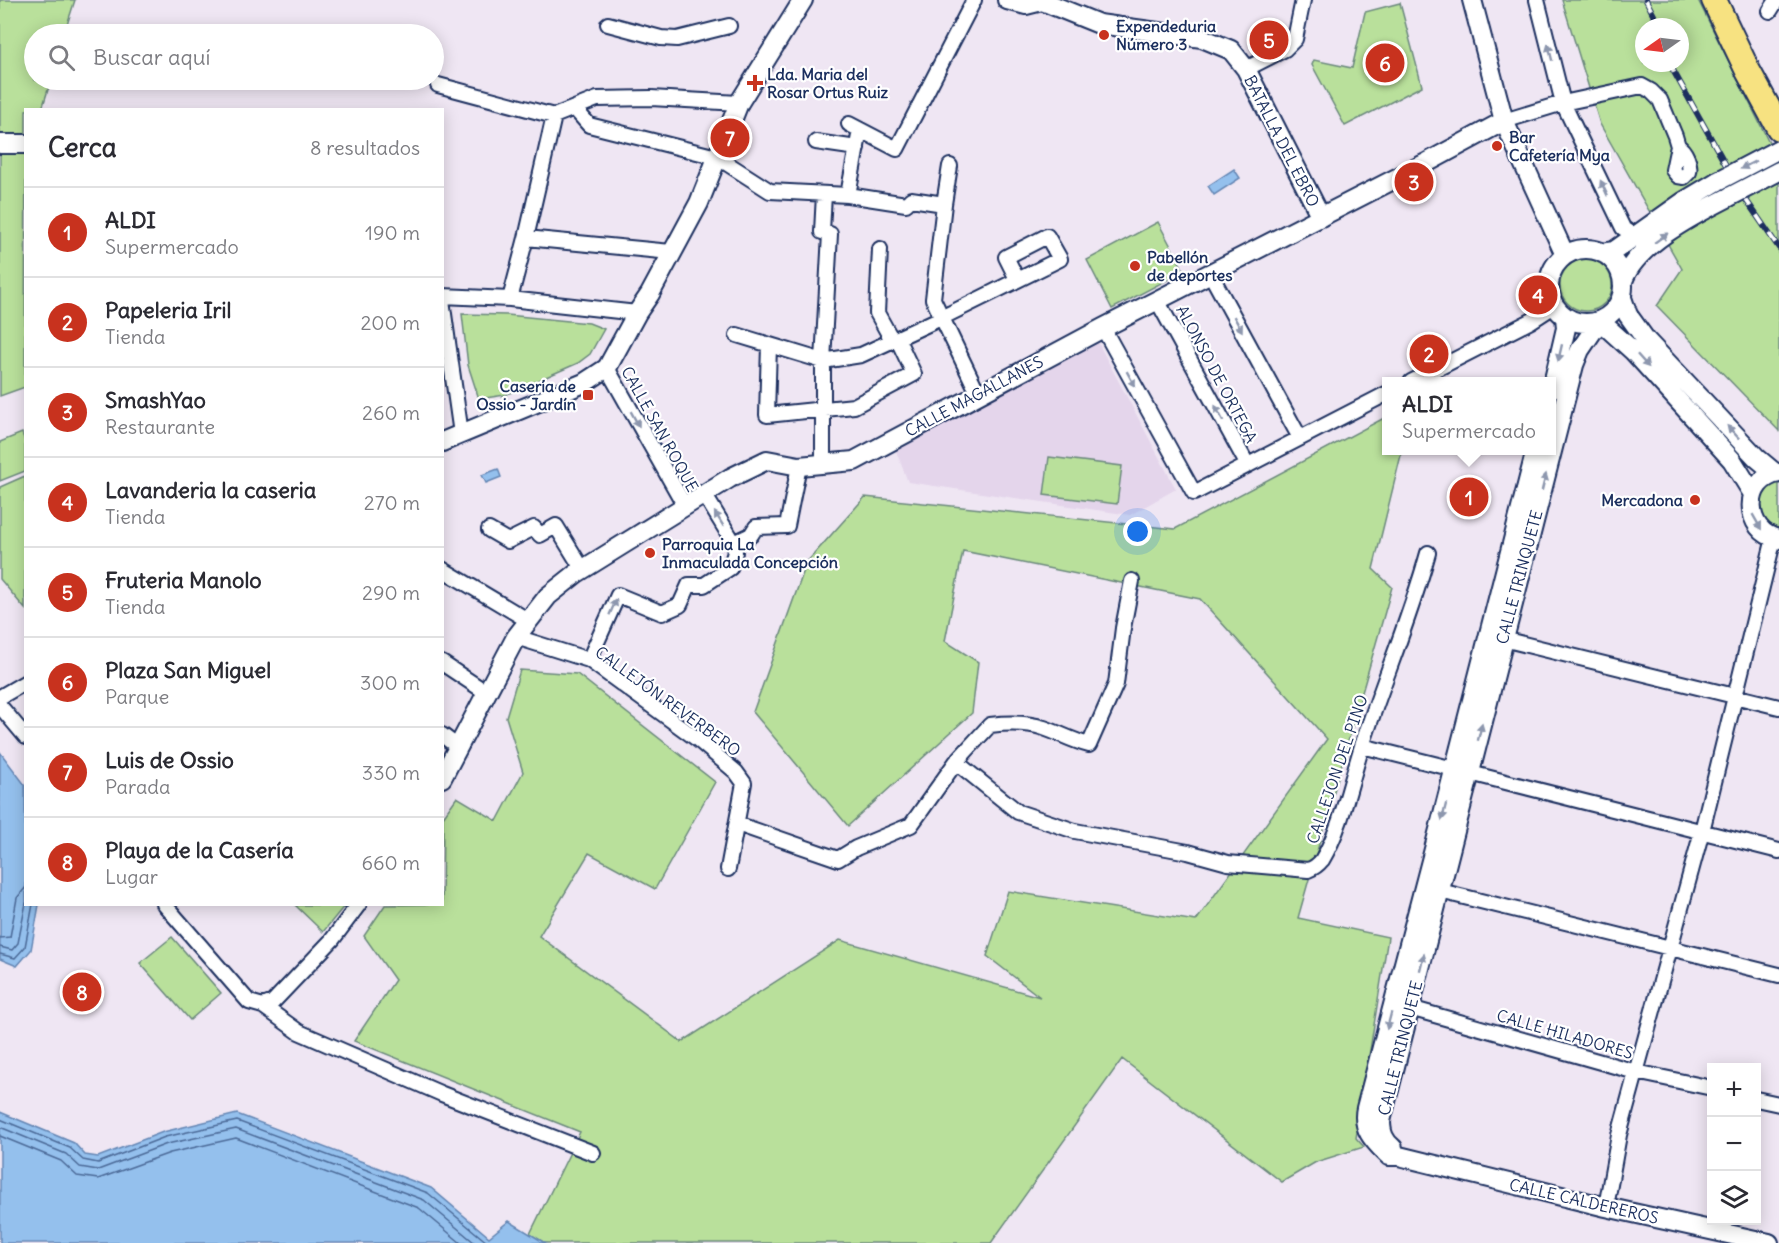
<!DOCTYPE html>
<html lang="es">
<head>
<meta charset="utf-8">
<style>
	:root { --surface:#fff; --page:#f7f7f7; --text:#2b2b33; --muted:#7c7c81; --line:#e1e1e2; --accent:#c8321e }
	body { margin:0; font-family:Delius,sans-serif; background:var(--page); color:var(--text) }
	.controls { position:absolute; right:18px; bottom:18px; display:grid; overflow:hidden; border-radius:0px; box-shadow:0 3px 15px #0003 }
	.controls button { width:54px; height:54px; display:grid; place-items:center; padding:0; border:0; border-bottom:2px solid var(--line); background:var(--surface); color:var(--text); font:30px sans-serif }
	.compass { position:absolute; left:1635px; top:18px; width:54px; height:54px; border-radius:50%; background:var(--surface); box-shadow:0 3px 15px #0003; rotate:256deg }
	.you { position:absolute; left:1138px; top:532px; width:21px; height:21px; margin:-15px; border:4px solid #fff; border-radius:50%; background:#1a73e8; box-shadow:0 0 0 9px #1a73e833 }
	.badge { display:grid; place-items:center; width:39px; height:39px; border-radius:50%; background:var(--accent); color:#fff; font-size:20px; font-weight:700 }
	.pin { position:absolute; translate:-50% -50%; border:3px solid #fff; box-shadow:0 2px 6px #0006 }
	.popup { position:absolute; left:1382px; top:377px; width:174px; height:78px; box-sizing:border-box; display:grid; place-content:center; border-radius:0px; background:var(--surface); filter:drop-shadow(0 2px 4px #0005); font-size:20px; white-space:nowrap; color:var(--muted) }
	.popup b { font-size:22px; color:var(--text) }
	.popup::after { content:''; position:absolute; left:50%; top:100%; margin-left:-12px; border:12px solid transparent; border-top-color:var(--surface) }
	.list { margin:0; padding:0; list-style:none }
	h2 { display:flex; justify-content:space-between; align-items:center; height:78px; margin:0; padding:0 24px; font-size:26px }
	h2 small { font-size:20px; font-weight:400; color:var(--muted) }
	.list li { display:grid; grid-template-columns:39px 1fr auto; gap:18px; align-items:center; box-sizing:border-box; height:90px; padding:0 24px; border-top:2px solid var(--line) }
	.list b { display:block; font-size:22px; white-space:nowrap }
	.list p { margin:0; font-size:20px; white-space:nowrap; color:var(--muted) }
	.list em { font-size:20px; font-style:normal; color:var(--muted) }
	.icon { flex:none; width:33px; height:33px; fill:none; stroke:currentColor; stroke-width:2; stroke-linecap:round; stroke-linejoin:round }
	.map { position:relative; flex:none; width:1779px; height:1243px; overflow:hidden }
	.search { position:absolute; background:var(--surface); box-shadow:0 3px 15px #0003; left:24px; top:24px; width:420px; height:66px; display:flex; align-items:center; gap:15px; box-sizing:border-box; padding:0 21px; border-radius:33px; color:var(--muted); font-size:22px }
	.panel { position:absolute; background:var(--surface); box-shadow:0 3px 15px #0003; left:24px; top:108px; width:420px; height:798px; border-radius:0px }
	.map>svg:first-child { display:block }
	.built { fill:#e4d5eb }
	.green { fill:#b9e09b; stroke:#6a887c; stroke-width:1.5; fill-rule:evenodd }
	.water { fill:#94c0ed; stroke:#6486b4; stroke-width:1.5 }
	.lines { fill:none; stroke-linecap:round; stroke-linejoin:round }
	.shore { stroke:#4b6997; stroke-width:1.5 }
	.street-casing { stroke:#1b2f5e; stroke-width:18 }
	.secondary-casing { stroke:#1b2f5e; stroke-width:22 }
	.highway-casing { stroke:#1b2f5e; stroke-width:28 }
	.street { stroke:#fff; stroke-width:14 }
	.secondary { stroke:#fff; stroke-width:18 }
	.highway { stroke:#f7e281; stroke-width:24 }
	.rail-casing { stroke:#1b2f5e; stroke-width:6 }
	.rail { stroke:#fff; stroke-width:4; stroke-dasharray:11; stroke-linecap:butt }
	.secondary-bridge-casing { stroke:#1b2f5e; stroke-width:22; stroke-linecap:butt }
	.secondary-bridge { stroke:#fff; stroke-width:18 }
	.oneway { fill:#8d97ae }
	.poi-dot { fill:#c8321e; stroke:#fff; stroke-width:2 }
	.labels { text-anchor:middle; stroke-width:4.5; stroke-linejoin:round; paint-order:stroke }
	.poi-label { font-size:16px; font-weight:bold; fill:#1b2f5e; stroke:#fff; text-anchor:start }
	.street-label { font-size:16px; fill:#1b2f5e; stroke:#fff }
</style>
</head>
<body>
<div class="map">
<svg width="1779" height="1243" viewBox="0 0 1779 1243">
	<rect width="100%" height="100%" fill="#efe6f3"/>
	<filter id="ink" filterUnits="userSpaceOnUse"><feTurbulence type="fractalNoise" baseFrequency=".0167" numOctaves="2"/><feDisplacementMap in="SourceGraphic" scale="12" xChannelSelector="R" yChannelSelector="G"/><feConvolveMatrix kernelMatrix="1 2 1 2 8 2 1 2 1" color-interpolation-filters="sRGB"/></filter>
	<g filter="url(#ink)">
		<path class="built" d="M1097,341L1176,489L1130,515L908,482L896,451Z"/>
		<path class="green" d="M0,0H75L64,34H34V80H51L42,109L26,110L25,387L0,396Z
			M1562,0H1698L1779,162V431L1657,306L1682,269L1600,124ZM1644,27H1680V63H1644Z
			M1400,3L1422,86L1345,126L1312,65L1314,60L1352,68L1365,12Z
			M1158,222L1184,271L1112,309L1087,260Z
			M1560 285a26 26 0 1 1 52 0a26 26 0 1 1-52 0Z
			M462,314L507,315L589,323L604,329L590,354L578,363L505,395L479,399L468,365Z
			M1386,417V450L1402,451L1373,569L1392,587L1298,918L1388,937L1356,1138L1364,1147L1316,1162L1282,1182L1122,1059L991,1243H545L530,1234L580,1132L354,1041L395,980L364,936L385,905L442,904L443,817L457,797L497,821L523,772L506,717L520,670L577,674L715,782L655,889L589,853L539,936L682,1042L840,940L1040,997L987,956L1008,891L1196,921L1327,739L1200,599L963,551L945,641L978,662L972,713L848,826L753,712L807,562L865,497L1175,529Z
			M22,433L25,441V471L0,481V442Z
			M1049,457L1122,466L1117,504L1044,495Z
			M25,476V609L0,579V487Z
			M1779,479V529L1767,523L1762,517L1760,496L1764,489Z
			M295,905H345L323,932Z
			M172,937L221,993L190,1020L140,963Z"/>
		<path class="water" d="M1234,169L1240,178L1214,195L1208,186Z
			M498,469L501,477L486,483L482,475Z
			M0,752L25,785L26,904L39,905L31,950L17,966L0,959Z
			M0,1112L74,1143L85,1155L98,1157L163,1132L237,1114L431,1188L489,1237L509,1221L545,1243H0Z"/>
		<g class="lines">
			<path class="shore" d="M0,938L10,937L17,898L26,887
				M0,947L12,950L18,943L26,903
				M0,954L15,958L25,947L33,904
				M0,1119L70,1148L83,1160L98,1163L165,1137L237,1121L428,1193L488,1243
				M0,1127L66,1154L80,1167L98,1170L167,1144L236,1129L424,1200L475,1243
				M0,1136L61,1161L77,1176L98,1179L170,1153L236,1138L419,1208L461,1243"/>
			<defs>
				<path id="street" d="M1537,0L1563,103L1623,228L1635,236
					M1770,11L1777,0
					M608,24L661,38L677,39L729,26
					M1246,69L1285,49L1295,39L1303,0
					M438,85L554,116
					M575,109L589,125L717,157L770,191L848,195L906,204L911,199L944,204
					M554,116L597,99L651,98L739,103
					M1504,121L1563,103L1642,86L1651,91L1660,100L1675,136L1678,146L1673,170L1678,176L1684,177L1689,172C1691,164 1685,150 1678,146
					M849,124L897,149L974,0
					M816,142L857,148
					M950,166L944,204L933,299L978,393
					M848,195L860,130
					M526,238L671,252
					M880,249L877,313L892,340
					M1210,273L1300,438
					M442,296L510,299L637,313
					M510,299L526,238L554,116
					M442,300L461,434
					M1157,300L1247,464
					M1103,328L1194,493L1386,394
					M737,335L823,361L861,355L941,318L1060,259L1047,236L1006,257L1017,279
					M769,345L767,415L854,406L914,374L897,338
					M607,368L685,506
					M1411,382L1531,321L1554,306
					M823,465V361L830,234L822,232L824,194
					M489,530L508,541L534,528L540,535L556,526L583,570
					M734,543L751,535L756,527L787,526L799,466
					M442,569L529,621
					M516,637L589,660L697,739L736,772L744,783L728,869
					M1503,639L1779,707
					M589,660L618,595L662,613L680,605L689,585H704L730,568L735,552L734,543L704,494
					M442,663L487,693
					M0,697L26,682
					M0,706L26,737
					M442,735L459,748
					M1362,746L1454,769
					M956,762L1018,812L1075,831L1188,852L1228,863L1308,870C1314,868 1318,865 1322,860C1342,827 1351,779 1363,743C1384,679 1410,618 1428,553
					M1470,773L1779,851
					M737,824L838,859L856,848L911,825L956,762L990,725C1007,723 1026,722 1044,728C1059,733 1073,741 1089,745L1116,684L1123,628L1132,581
					M1440,891L1779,975
					M164,904L249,1002L263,1006L273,1002L332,940L359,904
					M263,1006L299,1032L442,1094L593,1153
					M1410,1008L1636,1072L1712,1088
					M1756,1099L1779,1104
					M1606,1207L1619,1135L1702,831L1774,538"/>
				<path id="secondary" d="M1007,0L1026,5L1042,1L1099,24L1202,38L1231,50L1246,69L1321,217
					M1472,0L1504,121L1565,255
					M0,144H26
					M1549 286a37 37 0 1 1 74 0a37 37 0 1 1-74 0Z
					M1602,253L1614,251L1683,202L1718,181
					M1623,281C1636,244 1696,214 1729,197
					M1622,298L1628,315L1646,340L1757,458L1775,473
					M1600,321L1633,351L1732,460L1753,494
					M1552,388L1566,328L1565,317
					M442,442L584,383L607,368L637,313L650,294L699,203L739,103L803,0
					M1536,450L1433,853L1366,1108C1361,1130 1375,1142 1389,1156H1399L1606,1207L1769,1243
					M1779,473C1742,479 1743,532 1779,539
					M442,778L516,637L548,596L577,573L685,506L730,478L767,460L799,466L854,461L1103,328L1428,162L1504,121
					M1393,1148C1384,1141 1381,1133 1381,1121L1574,365L1580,350L1599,322"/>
				<path id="highway" d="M1714,0L1748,71L1779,128"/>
			</defs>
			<use href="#street" class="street-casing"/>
			<use href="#secondary" class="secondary-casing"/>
			<use href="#highway" class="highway-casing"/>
			<use href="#street" class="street"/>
			<use href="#secondary" class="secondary"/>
			<use href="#highway" class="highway"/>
			<defs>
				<path id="rail" d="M1646,0L1660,27
					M1669,63L1742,194L1779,248"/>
			</defs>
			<use href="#rail" class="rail-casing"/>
			<use href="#rail" class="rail"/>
			<defs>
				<path id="secondary-bridge" d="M1718,181L1779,149
					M1729,197L1779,171"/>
			</defs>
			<use href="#secondary-bridge" class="secondary-bridge-casing"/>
			<use href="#secondary-bridge" class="secondary-bridge"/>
		</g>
		<defs><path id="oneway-solid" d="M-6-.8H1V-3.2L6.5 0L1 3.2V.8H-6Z" transform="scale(1.5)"/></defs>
		<g class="oneway">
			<use href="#oneway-solid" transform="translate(1550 52) rotate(-104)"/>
			<use href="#oneway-solid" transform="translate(1748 165) rotate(153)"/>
			<use href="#oneway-solid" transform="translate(1604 188) rotate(-115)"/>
			<use href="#oneway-solid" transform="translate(1661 238) rotate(-36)"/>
			<use href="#oneway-solid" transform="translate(1238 324) rotate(61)"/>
			<use href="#oneway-solid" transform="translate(1560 353) rotate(103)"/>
			<use href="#oneway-solid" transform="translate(1643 361) rotate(48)"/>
			<use href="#oneway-solid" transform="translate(1131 379) rotate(61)"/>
			<use href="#oneway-solid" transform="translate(1219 413) rotate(-118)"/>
			<use href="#oneway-solid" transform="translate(635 419) rotate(61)"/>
			<use href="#oneway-solid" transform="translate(1733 432) rotate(-133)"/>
			<use href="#oneway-solid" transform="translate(1544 482) rotate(-76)"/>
			<use href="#oneway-solid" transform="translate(719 519) rotate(-122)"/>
			<use href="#oneway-solid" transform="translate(1757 522) rotate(60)"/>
			<use href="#oneway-solid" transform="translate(613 607) rotate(-66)"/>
			<use href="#oneway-solid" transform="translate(1480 732) rotate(-76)"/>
			<use href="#oneway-solid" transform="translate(1444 812) rotate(104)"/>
			<use href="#oneway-solid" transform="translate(1422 962) rotate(-76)"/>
			<use href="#oneway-solid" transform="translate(1389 1021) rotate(105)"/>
		</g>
	</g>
	<g class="poi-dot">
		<circle cx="1104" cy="35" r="6"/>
		<path d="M752 74h6v6h6v6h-6v6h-6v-6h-6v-6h6z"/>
		<circle cx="1497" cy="146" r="6"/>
		<circle cx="1135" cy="266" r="6"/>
		<rect x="582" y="389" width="12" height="12" rx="3"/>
		<circle cx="1695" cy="500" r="6"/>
		<circle cx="650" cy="553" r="6"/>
	</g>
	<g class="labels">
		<g class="poi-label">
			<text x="1116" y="32">Expendeduria<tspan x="1116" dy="18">Número 3</tspan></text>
			<text x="767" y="80">Lda. Maria del<tspan x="767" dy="18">Rosar Ortus Ruiz</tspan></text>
			<text x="1509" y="143">Bar<tspan x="1509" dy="18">Cafetería Mya</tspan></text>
			<text x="1147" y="263">Pabellón<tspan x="1147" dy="18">de deportes</tspan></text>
			<text x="576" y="392" text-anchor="end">Casería de<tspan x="576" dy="18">Ossio - Jardín</tspan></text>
			<text x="1683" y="506" text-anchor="end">Mercadona</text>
			<text x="662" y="550">Parroquia La<tspan x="662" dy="18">Inmaculada Concepción</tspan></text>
		</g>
		<g class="street-label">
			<text transform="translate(1282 141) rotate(63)" y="6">BATALLA DEL EBRO</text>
			<text transform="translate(1217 374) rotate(62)" y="6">ALONSO DE ORTEGA</text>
			<text transform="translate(974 396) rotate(-28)" y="6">CALLE MAGALLANES</text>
			<text transform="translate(660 429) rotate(61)" y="6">CALLE SAN ROQUE</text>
			<text transform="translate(1519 577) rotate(-75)" y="6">CALLE TRINQUETE</text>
			<text transform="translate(668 701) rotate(36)" y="6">CALLEJÓN REVERBERO</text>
			<text transform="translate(1337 769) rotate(-71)" y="6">CALLEJON DEL PINO</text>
			<text transform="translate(1565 1034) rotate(16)" y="6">CALLE HILADORES</text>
			<text transform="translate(1400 1048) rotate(-76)" y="6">CALLE TRINQUETE</text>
			<text transform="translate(1584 1201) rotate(13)" y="6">CALLE CALDEREROS</text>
		</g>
	</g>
</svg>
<div class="controls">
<button>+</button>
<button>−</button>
<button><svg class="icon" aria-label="layers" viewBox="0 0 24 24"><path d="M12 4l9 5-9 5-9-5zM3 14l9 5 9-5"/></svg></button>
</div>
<svg class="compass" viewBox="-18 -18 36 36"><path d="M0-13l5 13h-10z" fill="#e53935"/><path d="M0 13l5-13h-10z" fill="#7c7c81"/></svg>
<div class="you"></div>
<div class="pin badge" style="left:1469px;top:497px">1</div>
<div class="popup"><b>ALDI</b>Supermercado</div>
<div class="pin badge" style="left:1429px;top:354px">2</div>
<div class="pin badge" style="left:1414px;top:182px">3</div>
<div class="pin badge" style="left:1538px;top:295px">4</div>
<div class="pin badge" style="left:1269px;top:40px">5</div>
<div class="pin badge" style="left:1385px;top:63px">6</div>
<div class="pin badge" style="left:730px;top:138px">7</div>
<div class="pin badge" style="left:82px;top:992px">8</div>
<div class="search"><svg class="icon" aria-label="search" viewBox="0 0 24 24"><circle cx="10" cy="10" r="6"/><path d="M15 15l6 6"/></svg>Buscar aquí</div>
<section class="panel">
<h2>Cerca<small>8 resultados</small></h2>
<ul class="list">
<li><span class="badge">1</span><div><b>ALDI</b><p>Supermercado</p></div><em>190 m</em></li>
<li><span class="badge">2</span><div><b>Papeleria Iril</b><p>Tienda</p></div><em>200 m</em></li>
<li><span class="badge">3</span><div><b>SmashYao</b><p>Restaurante</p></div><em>260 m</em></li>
<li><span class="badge">4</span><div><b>Lavanderia la caseria</b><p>Tienda</p></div><em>270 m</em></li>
<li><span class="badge">5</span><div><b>Fruteria Manolo</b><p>Tienda</p></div><em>290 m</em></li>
<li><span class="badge">6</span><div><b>Plaza San Miguel</b><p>Parque</p></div><em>300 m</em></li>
<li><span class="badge">7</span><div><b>Luis de Ossio</b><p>Parada</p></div><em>330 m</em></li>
<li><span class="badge">8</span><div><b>Playa de la Casería</b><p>Lugar</p></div><em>660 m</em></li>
</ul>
</section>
</div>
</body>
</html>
